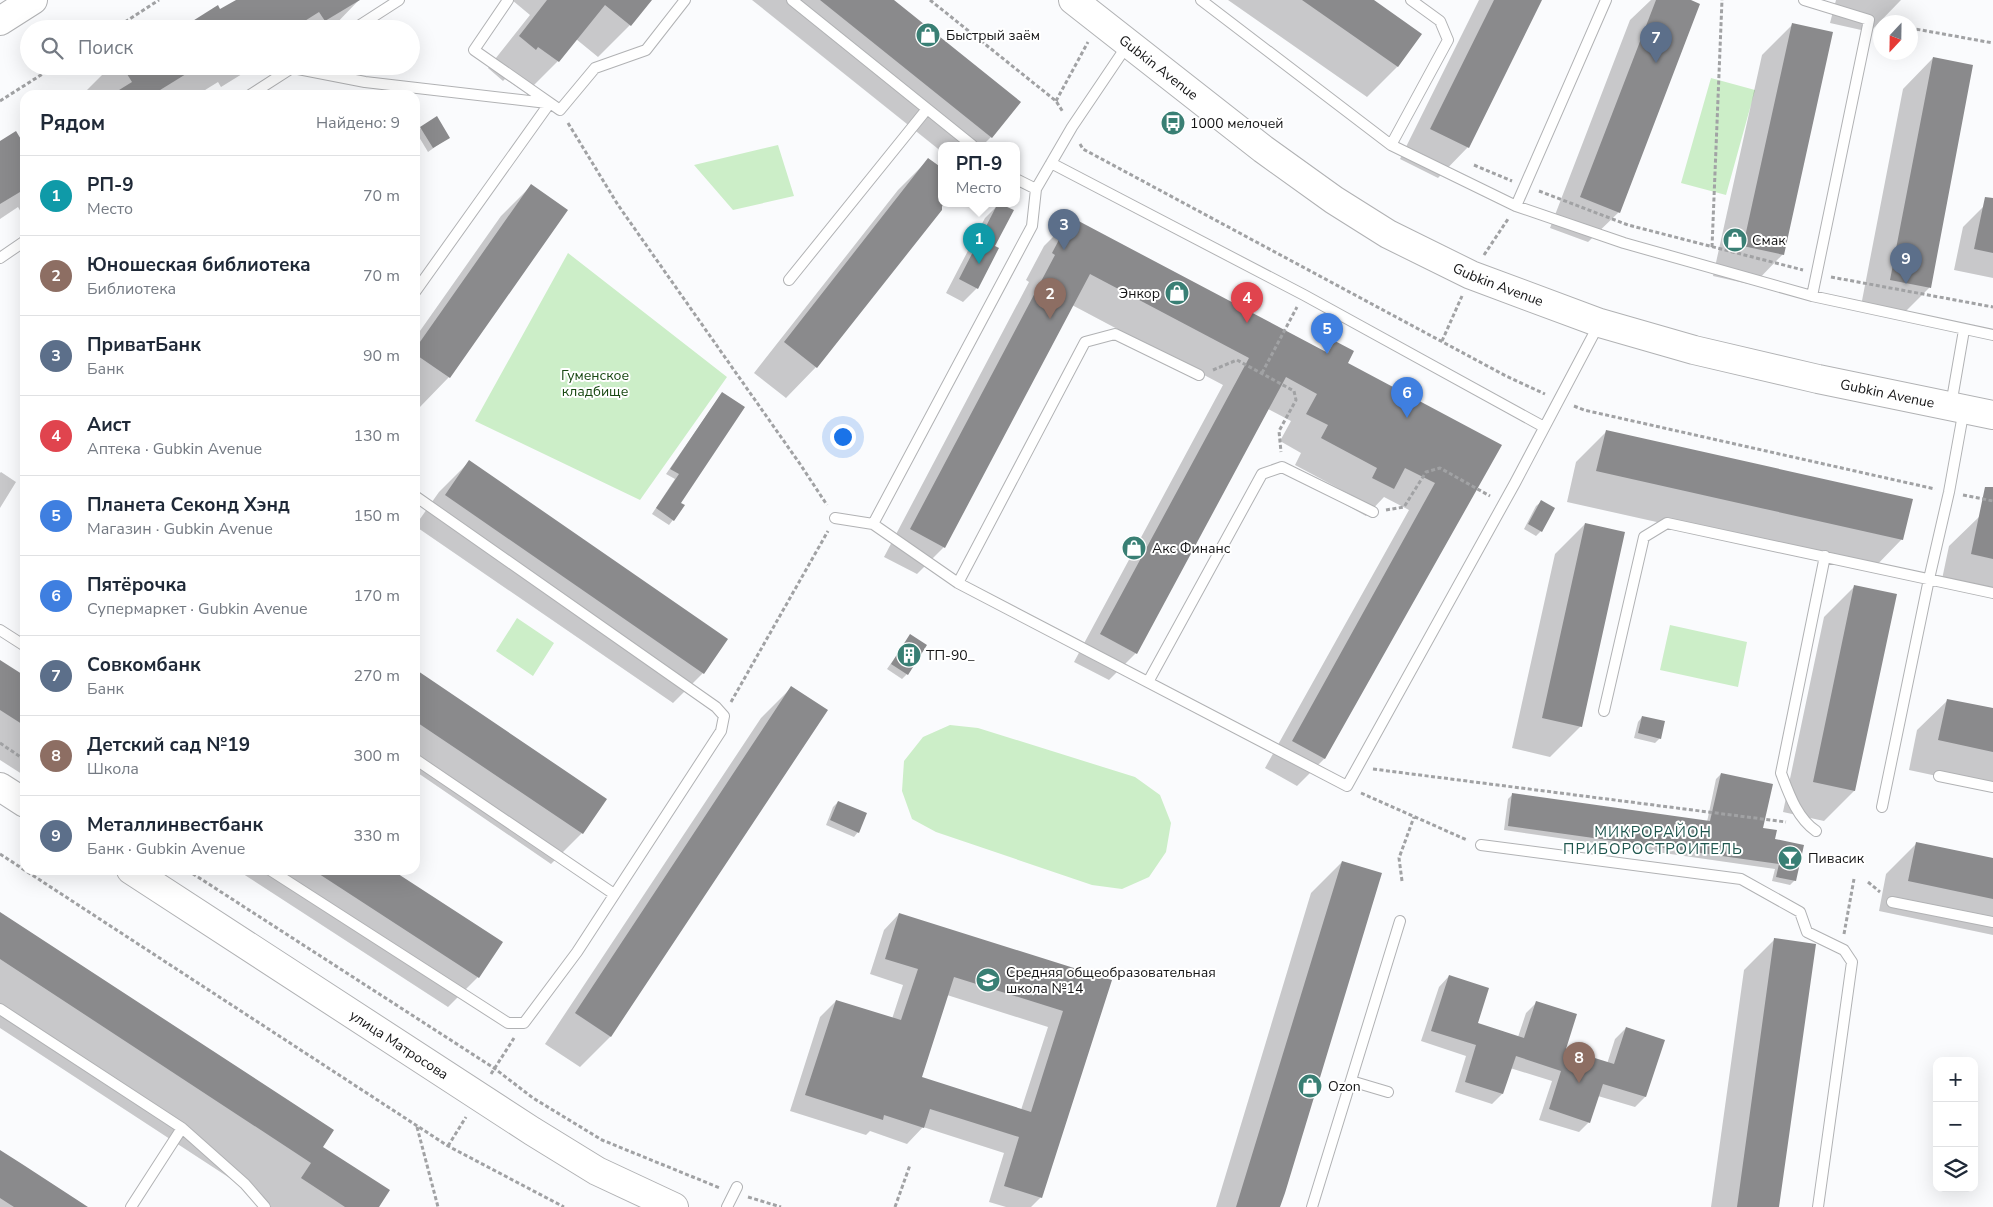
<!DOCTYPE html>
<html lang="ru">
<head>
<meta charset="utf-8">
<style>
	:root { --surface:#fff; --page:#f2f2f3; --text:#1f2937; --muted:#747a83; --line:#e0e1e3; --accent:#0b8043 }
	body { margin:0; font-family:"Nunito Sans",sans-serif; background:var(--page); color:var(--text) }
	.controls { position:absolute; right:15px; bottom:15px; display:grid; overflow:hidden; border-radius:10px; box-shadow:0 5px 20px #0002 }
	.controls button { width:45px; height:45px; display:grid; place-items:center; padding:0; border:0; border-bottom:1px solid var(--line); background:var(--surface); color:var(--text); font:25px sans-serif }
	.compass { position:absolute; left:1873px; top:15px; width:45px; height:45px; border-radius:50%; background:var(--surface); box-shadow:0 5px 20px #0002; rotate:202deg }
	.you { position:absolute; left:842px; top:436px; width:18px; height:18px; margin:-12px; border:4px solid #fff; border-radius:50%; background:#1a73e8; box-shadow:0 0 0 8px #1a73e833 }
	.badge { display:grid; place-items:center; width:32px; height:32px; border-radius:50%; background:var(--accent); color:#fff; font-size:16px; font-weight:700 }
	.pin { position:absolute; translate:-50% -41px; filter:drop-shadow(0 1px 2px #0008) }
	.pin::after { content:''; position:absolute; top:26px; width:18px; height:15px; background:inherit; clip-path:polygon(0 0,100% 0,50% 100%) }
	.popup { position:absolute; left:938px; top:142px; width:82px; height:65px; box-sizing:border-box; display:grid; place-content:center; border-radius:10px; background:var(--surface); filter:drop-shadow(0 1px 4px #0005); font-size:16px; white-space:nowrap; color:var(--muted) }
	.popup b { font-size:19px; color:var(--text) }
	.popup::after { content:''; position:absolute; left:50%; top:100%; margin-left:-10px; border:10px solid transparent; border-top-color:var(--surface) }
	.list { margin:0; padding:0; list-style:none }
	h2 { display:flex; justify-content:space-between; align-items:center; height:65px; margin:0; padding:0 20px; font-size:21px }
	h2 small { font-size:16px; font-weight:400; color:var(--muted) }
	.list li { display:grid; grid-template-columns:32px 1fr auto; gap:15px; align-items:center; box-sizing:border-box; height:80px; padding:0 20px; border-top:1px solid var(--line) }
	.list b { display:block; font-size:19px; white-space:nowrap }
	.list p { margin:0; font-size:16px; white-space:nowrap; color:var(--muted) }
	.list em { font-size:16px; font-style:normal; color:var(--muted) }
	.icon { flex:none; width:28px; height:28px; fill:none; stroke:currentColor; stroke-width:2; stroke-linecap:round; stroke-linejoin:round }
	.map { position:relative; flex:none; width:1993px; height:1207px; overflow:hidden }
	.search { position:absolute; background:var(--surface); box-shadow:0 5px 20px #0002; left:20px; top:20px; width:400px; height:55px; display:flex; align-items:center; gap:12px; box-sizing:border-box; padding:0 18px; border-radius:28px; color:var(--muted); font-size:19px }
	.panel { position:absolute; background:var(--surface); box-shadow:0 5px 20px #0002; left:20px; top:90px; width:400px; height:785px; border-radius:15px }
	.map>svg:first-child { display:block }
	.green { fill:#cceec8 }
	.shadow { fill:#0003; fill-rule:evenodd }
	.building { fill:#8a8a8c; fill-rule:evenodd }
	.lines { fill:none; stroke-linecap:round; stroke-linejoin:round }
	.service-casing { stroke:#b1b2b4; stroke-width:12 }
	.secondary-casing { stroke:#b1b2b4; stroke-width:30 }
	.primary-casing { stroke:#b1b2b4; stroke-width:30 }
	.path { stroke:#a1a2a4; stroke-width:3; stroke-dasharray:4 2.5; stroke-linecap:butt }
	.service { stroke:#fff; stroke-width:10 }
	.secondary { stroke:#fff; stroke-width:28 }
	.primary { stroke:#fff; stroke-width:28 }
	.labels { text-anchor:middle; stroke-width:4; stroke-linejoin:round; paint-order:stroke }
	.poi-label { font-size:14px; fill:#151516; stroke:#fff; text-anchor:start }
	.street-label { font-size:14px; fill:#151516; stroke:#fff }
	.park-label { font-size:14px; fill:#184812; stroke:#fff }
	.neighbourhood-label { font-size:15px; letter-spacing:1px; fill:#1e564e; stroke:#fff }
</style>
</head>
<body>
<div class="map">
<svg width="1993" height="1207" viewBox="0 0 1993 1207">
	<rect width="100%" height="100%" fill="#fafbfd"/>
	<path class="green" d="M1711,78L1755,90L1726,195L1681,183Z
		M778,145L794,196L733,210L694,165Z
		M568,253L727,377L640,500L475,421Z
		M517,618L554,643L533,676L496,651Z
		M1670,625L1747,642L1738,687L1660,670Z
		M950,725L978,728L1135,777L1160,795L1171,823L1166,852L1149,877L1122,889L1092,885L936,832L912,819L902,791L904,761L923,737Z"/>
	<path class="shadow" d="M238,0H359L331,29H182L220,11Z
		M512,0H650L630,25L598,57L576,39L558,61L526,93L505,79L503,81L488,68L530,15Z
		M752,0H892L991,137L983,145H942V152Z
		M1228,0H1372L1420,34L1397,67L1367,97Z
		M1479,0H1541L1468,147L1438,178L1400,159Z
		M1651,0H1688L1619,212L1588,242L1550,228L1630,20Z
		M1836,0H1901L1870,32L1830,23Z
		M1792,25L1783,254L1753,285L1713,276L1762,55Z
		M1933,58L1929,288L1899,318L1860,311L1903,89Z
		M111,66H255L221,87L218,82L197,95H82Z
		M421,128L449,137L428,152L416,132Z
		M25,138V213L22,214L18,207L0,219V143L20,141Z
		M928,160L942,203H945L816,367L786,398L754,373L898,190Z
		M531,186L449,377L419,408L415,405V338L501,216Z
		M999,204L993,247L977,288L963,302L946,293L985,218Z
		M1984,206L1993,208V278L1954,270L1963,227Z
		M1071,219L1325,352L1335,342L1346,364L1500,445L1324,759L1297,786L1265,768L1409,510L1384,497L1366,516L1346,505L1351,495L1295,465L1301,453L1280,441L1291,421L1268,409L1136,653L1109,680L1074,662L1223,385L1072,305L944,547L917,574L884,557L1029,282L1026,280L1044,246Z
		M722,393L673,520L669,525L652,514L675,479L666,474Z
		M1606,432L1902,539L1872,570L1567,502L1576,462Z
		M469,462L703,673L673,703L415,526L439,492Z
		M1,472L16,482L0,508V473Z
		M1541,502V531L1536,536L1524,529L1536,506Z
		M1980,516L1993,519V595L1941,584L1949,546Z
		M1585,524L1581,726L1550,757L1512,748L1555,554Z
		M1855,586L1854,791L1824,821L1783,812L1824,617Z
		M910,636L907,674L902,679L887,669Z
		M0,661L25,678V776L0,760Z
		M415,670L605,799L582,833L551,864L415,771Z
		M791,688L826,711L610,1037L580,1067L545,1044L761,718Z
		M1948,700L1993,709V788L1909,770L1917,730Z
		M1642,717L1660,738L1655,743L1634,738L1638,722Z
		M1721,774L1762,830L1774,840L1795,880L1790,885L1772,881L1775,869L1504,830L1508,799L1513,794L1707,822L1716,779Z
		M838,802L858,832L854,837L826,825L833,807Z
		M1917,843L1993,859V935L1879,911L1886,874Z
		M1342,862L1279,1207H1216L1311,893Z
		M237,870H390L478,977L448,1007Z
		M0,913L322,1147L378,1207H269L271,1205L0,1028Z
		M899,914L1110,981L1041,1197L1031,1207H1006L989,1202L1004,1153L923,1127L907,1144L870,1131L866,1135L790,1111L820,1017L836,1001L892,1019L903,985L870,974L884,930ZM947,995L1048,1027L1021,1110L921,1078Z
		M1775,939L1778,1207H1711L1744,970Z
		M1449,976L1477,1024L1518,1037L1526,1013L1536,1003L1565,1050L1607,1064L1615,1039L1626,1028L1663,1040L1645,1097L1635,1107L1598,1096L1589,1122L1579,1132L1539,1120L1552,1081L1510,1068L1502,1094L1492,1104L1455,1092L1466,1056L1421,1041L1439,987Z
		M0,1151L71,1207H0Z"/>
	<path class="building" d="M236,0H360L325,21L319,12L292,29H180L218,5L220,9Z
		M547,0H652L631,26L605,5L559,62L538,47L536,50L519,36Z
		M820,0H894L1021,102L992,138Z
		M1302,0H1374L1422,34L1398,67Z
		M1494,0H1542L1469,148L1430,129Z
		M1656,0H1691L1700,4L1620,213L1580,197Z
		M1792,23L1833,32L1784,255L1743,246Z
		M1933,57L1973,65L1931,288L1890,280Z
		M122,66H199L152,95H111L132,82Z
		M437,116L450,138L433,148L420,127Z
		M16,131L25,146V189L0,204V141Z
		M928,158L942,168V210L817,368L784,342Z
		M531,184L568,210L450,378L415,354V349Z
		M1985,197L1993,198V253L1974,249Z
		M998,203L1014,210L995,246L999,248L978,289L959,279Z
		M1071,217L1328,353L1335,341L1354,351L1348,363L1502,445L1325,759L1292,741L1435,483L1405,468L1394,489L1372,478L1377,468L1321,438L1328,425L1306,414L1317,394L1286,377L1137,654L1100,634L1249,358L1090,274L945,548L910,529L1055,255L1052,253Z
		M722,392L745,407L681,503L685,505L674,521L656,508L679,474L670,469Z
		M1606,430L1913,499L1903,540L1596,471Z
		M469,460L728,639L704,674L445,495Z
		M1985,487H1993V559L1971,554Z
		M1541,500L1555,508L1542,532L1528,524Z
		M1585,523L1625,532L1582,727L1542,718Z
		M1854,585L1897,594L1855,791L1813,782Z
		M910,634L927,645L908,675L891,664Z
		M0,660L25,676V726L0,710Z
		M415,669L607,799L583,834L415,721Z
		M791,686L828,710L611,1037L575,1013Z
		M1947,699L1993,708V752L1938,740Z
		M1642,716L1665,721L1661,739L1638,733Z
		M1721,773L1773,784L1763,828L1777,830L1775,839L1804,845L1796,881L1776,877L1779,864L1508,826L1512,793L1710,821Z
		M838,801L867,813L859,833L830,820Z
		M1916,842L1993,858V899L1908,881Z
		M1342,861L1382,873L1285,1193L1280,1207H1236Z
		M313,870H392L503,942L479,978Z
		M0,912L334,1130L323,1147L390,1190L379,1207H345L333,1199L301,1178L311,1163L0,959Z
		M899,913L1112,980L1042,1198L1004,1186L1019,1137L930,1109L924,1128L884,1115L883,1120L805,1095L836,1000L901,1020L918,969L885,959ZM954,977L1063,1011L1031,1112L922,1077Z
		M1774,938L1816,944L1789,1136L1779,1207H1737Z
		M1449,975L1489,988L1478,1023L1524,1038L1536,1001L1577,1014L1566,1049L1614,1064L1626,1027L1665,1040L1646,1097L1603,1084L1590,1123L1549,1109L1561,1071L1516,1056L1503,1094L1465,1082L1476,1045L1431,1031Z
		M0,1150L22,1164L88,1207H14L0,1198Z"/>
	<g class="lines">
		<defs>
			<path id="service" d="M508,0L474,50L560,110L595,68L646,50L685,0
				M792,0L972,145
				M1201,0L1391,145L1516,206L1624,243L1812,296L1993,335
				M1804,0L1869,20L1812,296
				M354,29L399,0
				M293,68L365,82L547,103
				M250,95L295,66
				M1391,145L1448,40L1440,21L1411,0
				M1051,163L1304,295L1544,427
				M1016,179L1036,189
				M1516,206L1606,0
				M0,258L25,241
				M789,280L927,109
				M415,292L549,104
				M1951,405L1964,330
				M835,518L873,524L958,583L1347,786L1515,483L1599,324
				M873,524L1032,226L1036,189L1072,127L1128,44
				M958,583L1085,342L1115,334L1199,375
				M0,630L25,646
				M1148,682L1262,474L1282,467L1373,512
				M1604,711L1644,537L1667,523L1993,593
				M415,759L614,894
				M1939,776L1993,787
				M1882,807L1929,579L1949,492L1964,409
				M1816,831C1797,818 1789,794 1781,773L1825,556
				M1481,845L1741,879L1800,912L1807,932L1844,950L1852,962L1818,1207
				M270,870L508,1023H524L577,952L721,731L724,716L716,707L415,496
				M1892,902L1993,922
				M0,1009L182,1128L245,1184L265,1207
				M1351,1081L1388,1092
				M131,1207L182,1128
				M727,1207L737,1187
				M1312,1207L1400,921"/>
			<g id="secondary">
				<path d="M0,787L25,803"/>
				<path id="s1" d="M131,870L532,1131L597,1171L674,1207"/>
			</g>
			<g id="primary">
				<path id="s2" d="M1073,0L1263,149L1334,200L1388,234L1471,275L1600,323L1694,350L1818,379L1993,415"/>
				<path d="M0,21L33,0"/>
			</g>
		</defs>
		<use href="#service" class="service-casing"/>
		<use href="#secondary" class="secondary-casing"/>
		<use href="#primary" class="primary-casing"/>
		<path class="path" d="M930,0L1056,101L1063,112
			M1910,28L1993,43
			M114,29L159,0
			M0,101L55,66
			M1056,101L1088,42
			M568,123L618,205L800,464L827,505
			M1080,144L1083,149L1506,376L1545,394
			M1474,165L1512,181
			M1539,191L1628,225L1803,270
			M1712,247L1722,0
			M1484,255L1508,219
			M1831,277L1993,307
			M1442,341L1462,296
			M1213,370L1237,360L1294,391L1296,400L1279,431L1281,452
			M1262,373L1297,307
			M1574,406L1584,410L1935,489
			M1963,495L1993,501
			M1386,510L1404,507L1426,472L1440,468L1490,496
			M731,702L828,531
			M0,743L25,760
			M1373,769L1786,822
			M1361,793L1467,840
			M0,854L448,1146L564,1207
			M187,870L494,1068L533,1098L602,1140L720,1188
			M1402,881L1399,858L1414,817
			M1868,882L1880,892
			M1844,934L1854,879
			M491,1074L514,1038
			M417,1127L438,1207
			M448,1146L466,1117
			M748,1197L781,1207
			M895,1207L910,1165"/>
		<use href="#service" class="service"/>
		<use href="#secondary" class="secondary"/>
		<use href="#primary" class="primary"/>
	</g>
	<defs>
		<symbol id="shop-disc" viewBox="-11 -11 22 22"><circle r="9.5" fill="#397f74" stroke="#fff"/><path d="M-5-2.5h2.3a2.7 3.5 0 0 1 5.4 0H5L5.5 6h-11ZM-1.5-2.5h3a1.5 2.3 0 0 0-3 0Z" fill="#fff"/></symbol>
		<symbol id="bus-disc" viewBox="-11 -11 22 22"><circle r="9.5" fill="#397f74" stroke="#fff"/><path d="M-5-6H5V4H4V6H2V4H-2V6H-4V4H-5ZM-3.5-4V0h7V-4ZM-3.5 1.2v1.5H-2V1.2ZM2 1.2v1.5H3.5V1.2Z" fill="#fff"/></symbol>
		<symbol id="building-disc" viewBox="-11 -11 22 22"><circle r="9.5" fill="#397f74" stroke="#fff"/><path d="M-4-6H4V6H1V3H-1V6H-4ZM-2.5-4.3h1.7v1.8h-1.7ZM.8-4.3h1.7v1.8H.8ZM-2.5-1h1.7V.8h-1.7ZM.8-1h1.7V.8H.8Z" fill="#fff"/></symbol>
		<symbol id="bar-disc" viewBox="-11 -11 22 22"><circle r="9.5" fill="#397f74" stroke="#fff"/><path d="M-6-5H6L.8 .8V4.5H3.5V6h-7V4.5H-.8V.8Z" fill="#fff"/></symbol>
		<symbol id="school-disc" viewBox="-11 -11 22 22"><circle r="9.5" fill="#397f74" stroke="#fff"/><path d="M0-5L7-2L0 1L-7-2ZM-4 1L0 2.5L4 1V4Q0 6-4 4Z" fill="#fff"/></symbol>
	</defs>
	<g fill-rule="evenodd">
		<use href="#shop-disc" x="914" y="21" width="28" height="28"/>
		<use href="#bus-disc" x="1159" y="109" width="28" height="28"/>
		<use href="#shop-disc" x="1721" y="226" width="28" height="28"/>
		<use href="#shop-disc" x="1163" y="279" width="28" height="28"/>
		<use href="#shop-disc" x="1120" y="534" width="28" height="28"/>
		<use href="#building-disc" x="895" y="641" width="28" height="28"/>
		<use href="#bar-disc" x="1776" y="844" width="28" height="28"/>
		<use href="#school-disc" x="974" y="966" width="28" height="28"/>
		<use href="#shop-disc" x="1296" y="1072" width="28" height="28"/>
	</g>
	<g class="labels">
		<g class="poi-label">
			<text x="946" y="40">Быстрый заём</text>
			<text x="1190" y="128">1000 мелочей</text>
			<text x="1752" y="245">Смак</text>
			<text x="1160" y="298" text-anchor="end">Энкор</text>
			<text x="1152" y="553">Акс Финанс</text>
			<text x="926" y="660">ТП-90_</text>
			<text x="1808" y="863">Пивасик</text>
			<text x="1006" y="977">Средняя общеобразовательная<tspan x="1006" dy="16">школа №14</tspan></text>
			<text x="1328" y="1091">Ozon</text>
		</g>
		<g class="street-label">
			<text dy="5" stroke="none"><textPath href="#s2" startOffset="109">Gubkin Avenue</textPath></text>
			<text dy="5" stroke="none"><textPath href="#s2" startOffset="514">Gubkin Avenue</textPath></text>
			<text dy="5" stroke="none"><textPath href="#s2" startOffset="919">Gubkin Avenue</textPath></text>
			<text dy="5" stroke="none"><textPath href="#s1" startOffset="320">улица Матросова</textPath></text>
		</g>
		<g class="park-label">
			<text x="595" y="380">Гуменское<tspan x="595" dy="16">кладбище</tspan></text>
		</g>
		<g class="neighbourhood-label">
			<text x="1653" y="837">МИКРОРАЙОН<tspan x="1653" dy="17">ПРИБОРОСТРОИТЕЛЬ</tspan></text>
		</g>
	</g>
</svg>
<div class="controls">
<button>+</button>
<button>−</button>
<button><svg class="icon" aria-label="layers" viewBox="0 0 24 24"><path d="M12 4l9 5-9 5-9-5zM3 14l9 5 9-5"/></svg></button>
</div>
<svg class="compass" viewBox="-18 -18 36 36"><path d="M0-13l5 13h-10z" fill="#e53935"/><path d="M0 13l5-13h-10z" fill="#747a83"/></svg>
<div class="you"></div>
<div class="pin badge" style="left:979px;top:264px;background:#0f9aa8">1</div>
<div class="popup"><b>РП-9</b>Место</div>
<div class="pin badge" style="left:1050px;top:319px;background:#8d6e63">2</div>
<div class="pin badge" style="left:1064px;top:250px;background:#5c6f8a">3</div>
<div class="pin badge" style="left:1247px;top:323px;background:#e0444e">4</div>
<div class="pin badge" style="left:1327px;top:354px;background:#3f7fe0">5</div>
<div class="pin badge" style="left:1407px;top:418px;background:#3f7fe0">6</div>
<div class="pin badge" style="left:1656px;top:63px;background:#5c6f8a">7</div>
<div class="pin badge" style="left:1579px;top:1083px;background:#8d6e63">8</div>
<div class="pin badge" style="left:1906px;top:284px;background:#5c6f8a">9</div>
<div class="search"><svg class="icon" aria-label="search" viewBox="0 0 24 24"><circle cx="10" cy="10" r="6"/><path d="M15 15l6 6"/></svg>Поиск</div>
<section class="panel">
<h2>Рядом<small>Найдено: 9</small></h2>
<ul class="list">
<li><span class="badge" style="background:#0f9aa8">1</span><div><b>РП-9</b><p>Место</p></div><em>70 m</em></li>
<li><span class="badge" style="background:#8d6e63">2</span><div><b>Юношеская библиотека</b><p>Библиотека</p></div><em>70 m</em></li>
<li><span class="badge" style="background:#5c6f8a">3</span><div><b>ПриватБанк</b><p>Банк</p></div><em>90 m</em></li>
<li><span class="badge" style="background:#e0444e">4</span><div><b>Аист</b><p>Аптека · Gubkin Avenue</p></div><em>130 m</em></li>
<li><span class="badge" style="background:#3f7fe0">5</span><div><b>Планета Секонд Хэнд</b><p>Магазин · Gubkin Avenue</p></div><em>150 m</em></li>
<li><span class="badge" style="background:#3f7fe0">6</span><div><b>Пятёрочка</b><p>Супермаркет · Gubkin Avenue</p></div><em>170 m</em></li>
<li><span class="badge" style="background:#5c6f8a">7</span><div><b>Совкомбанк</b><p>Банк</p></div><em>270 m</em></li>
<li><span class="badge" style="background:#8d6e63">8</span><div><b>Детский сад №19</b><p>Школа</p></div><em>300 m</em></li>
<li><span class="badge" style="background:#5c6f8a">9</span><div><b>Металлинвестбанк</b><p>Банк · Gubkin Avenue</p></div><em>330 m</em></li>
</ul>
</section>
</div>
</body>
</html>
